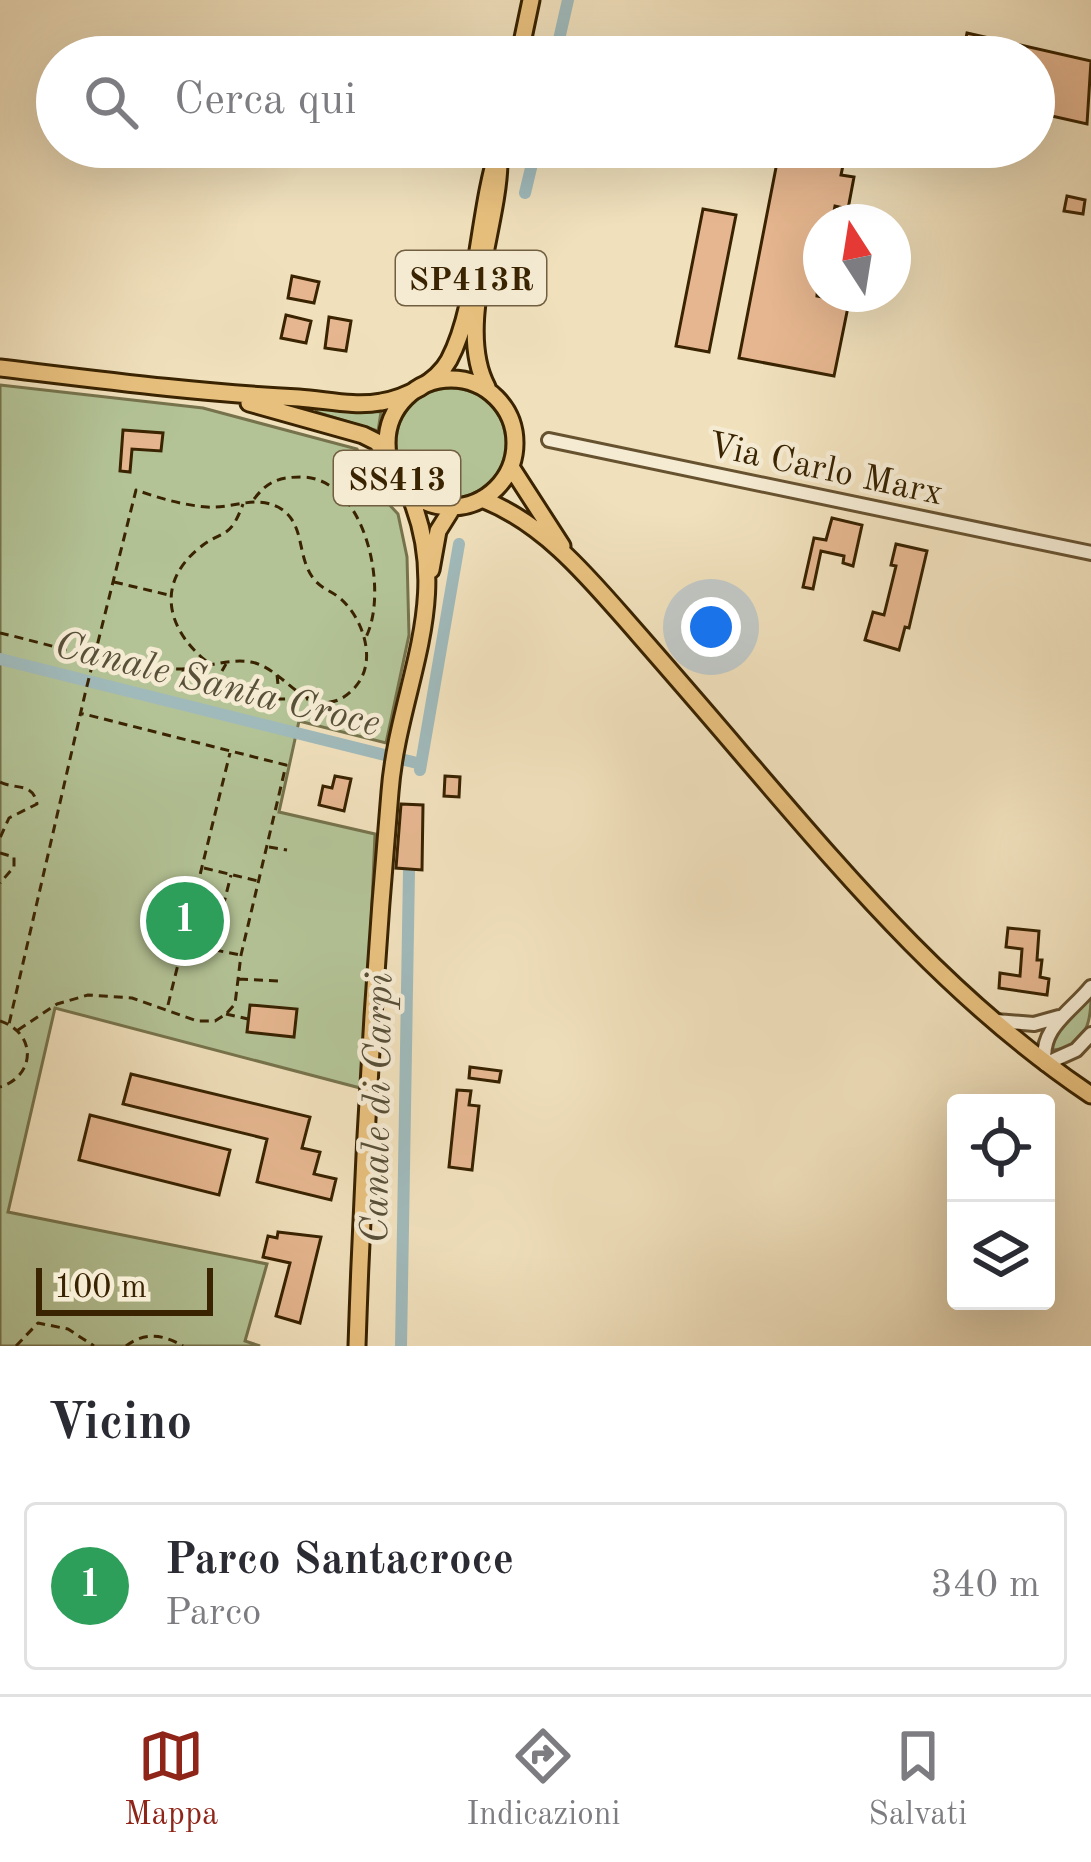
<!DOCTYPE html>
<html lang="it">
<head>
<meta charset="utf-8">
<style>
	:root { --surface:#fff; --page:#f2f2f3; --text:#2b2b33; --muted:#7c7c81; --line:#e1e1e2; --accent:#8f2418 }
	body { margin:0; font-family:"Old Standard TT",serif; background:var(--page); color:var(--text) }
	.controls { position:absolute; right:36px; bottom:36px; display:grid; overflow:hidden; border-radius:12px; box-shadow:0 12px 48px #0002 }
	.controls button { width:108px; height:108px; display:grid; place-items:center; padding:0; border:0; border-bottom:3px solid var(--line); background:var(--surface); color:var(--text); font:60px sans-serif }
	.compass { position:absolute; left:803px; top:204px; width:108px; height:108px; border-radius:50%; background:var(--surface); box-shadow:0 12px 48px #0002; rotate:348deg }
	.scale { position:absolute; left:36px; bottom:30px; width:177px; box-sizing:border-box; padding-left:12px; border:6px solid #392301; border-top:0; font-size:33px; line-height:42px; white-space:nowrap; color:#392301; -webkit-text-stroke:9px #f5ebd3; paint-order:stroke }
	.you { position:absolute; left:711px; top:627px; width:42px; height:42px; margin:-30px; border:9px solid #fff; border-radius:50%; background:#1a73e8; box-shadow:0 0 0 18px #1a73e833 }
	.badge { display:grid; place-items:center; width:78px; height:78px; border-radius:50%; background:var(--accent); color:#fff; font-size:39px; font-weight:700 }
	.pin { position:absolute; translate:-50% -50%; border:6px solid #fff; box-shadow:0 3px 12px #0006 }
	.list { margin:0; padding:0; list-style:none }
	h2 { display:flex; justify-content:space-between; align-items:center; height:156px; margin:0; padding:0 48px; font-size:51px }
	h2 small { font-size:39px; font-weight:400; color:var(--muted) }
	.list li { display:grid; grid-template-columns:78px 1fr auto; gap:36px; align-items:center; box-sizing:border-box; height:168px; margin:0 24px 24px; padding:0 24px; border:3px solid var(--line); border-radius:12px }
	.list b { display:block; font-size:45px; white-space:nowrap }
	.list p { margin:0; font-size:39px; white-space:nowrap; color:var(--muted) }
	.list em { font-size:39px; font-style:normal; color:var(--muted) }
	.icon { flex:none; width:66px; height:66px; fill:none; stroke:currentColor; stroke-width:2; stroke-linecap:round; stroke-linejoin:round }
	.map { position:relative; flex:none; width:1091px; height:1346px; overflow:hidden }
	.search { position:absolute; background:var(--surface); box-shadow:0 12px 48px #0002; left:36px; right:36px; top:36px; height:132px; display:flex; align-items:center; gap:30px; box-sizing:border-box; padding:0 42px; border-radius:66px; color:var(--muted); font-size:45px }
	.sheet { height:348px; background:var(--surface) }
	nav { display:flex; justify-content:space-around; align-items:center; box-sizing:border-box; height:168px; border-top:3px solid var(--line); background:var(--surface); font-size:33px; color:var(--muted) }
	nav a { display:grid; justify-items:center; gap:6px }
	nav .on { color:var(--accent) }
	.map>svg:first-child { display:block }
	.green { fill:#b3c396; stroke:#76734c; stroke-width:3 }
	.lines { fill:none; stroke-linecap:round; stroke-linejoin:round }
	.canal { stroke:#a0babb; stroke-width:12 }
	.building { fill:#e5b68f; stroke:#392301; stroke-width:3 }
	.minor-casing { stroke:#675230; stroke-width:18 }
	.major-casing { stroke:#392301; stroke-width:21 }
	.path { stroke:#392301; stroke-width:3; stroke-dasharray:9 6; stroke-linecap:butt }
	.minor { stroke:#f5ebd3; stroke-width:12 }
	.major { stroke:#e8c07e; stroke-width:15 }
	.labels { text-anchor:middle; stroke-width:9; stroke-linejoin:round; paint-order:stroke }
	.shield { fill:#f5ebd3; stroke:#715f40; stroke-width:3 }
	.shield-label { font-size:33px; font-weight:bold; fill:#392301 }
	.street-label { font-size:36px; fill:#392301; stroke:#f5ebd3 }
	.water-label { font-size:39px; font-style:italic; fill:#585039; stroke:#f5ebd3 }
</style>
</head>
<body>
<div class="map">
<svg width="1091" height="1346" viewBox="0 0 1091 1346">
	<rect width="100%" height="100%" fill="#f0e0bc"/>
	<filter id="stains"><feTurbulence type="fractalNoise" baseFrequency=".00167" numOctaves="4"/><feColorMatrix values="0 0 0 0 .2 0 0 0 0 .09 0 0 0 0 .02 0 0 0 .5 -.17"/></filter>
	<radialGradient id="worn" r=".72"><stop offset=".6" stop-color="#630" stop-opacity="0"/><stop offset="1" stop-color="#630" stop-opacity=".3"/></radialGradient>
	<path class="green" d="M0,385L203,408L357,449L371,485L398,514L407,557L409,635L386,743L299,721L279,812L375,834L364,1089L55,1008L8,1212L267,1264L245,1341L260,1346H0Z
		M396 443a55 55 0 1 1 110 0a55 55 0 1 1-110 0Z
		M318,406L381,412L378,431L316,412Z
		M1091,997C1091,1025 1084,1048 1052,1050L1054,1033Z"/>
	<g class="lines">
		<path class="canal" d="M555,57L568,0
			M525,193L536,147
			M0,659L421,764
			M420,770L459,544
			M401,1346L409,871"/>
	</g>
	<path class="building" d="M967,33L1091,61L1087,124L1034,112V57H962Z
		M780,147L846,151L841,175L854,177L848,209L835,206L832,222H821L817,296L849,302L834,376L739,358Z
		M1067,196L1085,200L1083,214L1064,211Z
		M703,209L736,215L709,352L676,346Z
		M292,276L319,282L314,303L288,298Z
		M286,315L311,321L306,343L281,338Z
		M329,317L351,321L346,351L325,348Z
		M123,430L163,433L161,451L132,449L130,472L120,471Z
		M832,518L862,525L853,566L843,563L844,556L821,551L813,589L803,587L814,538L826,540Z
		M896,544L927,551L909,628L905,627L899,650L865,640L873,612L884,615L896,566L891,565Z
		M335,776L351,779L344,811L319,805L323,786L332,788Z
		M445,776L460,777L459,797L444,796Z
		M401,804L423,805L422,870L396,868Z
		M1008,928L1039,931L1037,960H1042L1040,977L1049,979L1047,995L999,988L1000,973L1020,976L1022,949L1006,947Z
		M250,1005L297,1009L294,1037L247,1032Z
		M470,1067L501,1071L499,1082L469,1078Z
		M131,1074L310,1117L302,1148L320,1152L314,1174L336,1179L331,1200L257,1182L267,1139L123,1104Z
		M457,1090L471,1091L469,1105L479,1106L472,1170L449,1167Z
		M90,1115L230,1150L219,1195L79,1160Z
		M278,1232L321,1237L300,1323L276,1316L290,1263L263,1257L268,1236L277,1238Z"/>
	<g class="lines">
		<defs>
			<path id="minor" d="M549,440L1091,553
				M1091,987C1071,1012 1039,1028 1045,1064L1076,1050L1091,1034
				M996,1021L1034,1024L1059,1017"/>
			<path id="major" d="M519,57L531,0
				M0,368C100,380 199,393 299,398C327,400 354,407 381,402C406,398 437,382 449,360C478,306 478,210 499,147
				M387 443a64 64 0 1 1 128 0a64 64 0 1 1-128 0Z
				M487,387C455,328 498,227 499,163
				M249,403L363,435L377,442L386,455
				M511,467L562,546
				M482,499C548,525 593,583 639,635C673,674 707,713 740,752C849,879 951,1001 1091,1095
				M431,570L438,531L453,507
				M357,1346C363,1161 374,976 390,792C398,686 457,598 407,489"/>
		</defs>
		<use href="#minor" class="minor-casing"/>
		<use href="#major" class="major-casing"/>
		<path class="path" d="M254,499C268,481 279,477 302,477C366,478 390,593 365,639
			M114,582L169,595
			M0,633C53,645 126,669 179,669C203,669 227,658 251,662C280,667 300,707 330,702C342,701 353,691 359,682C376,657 362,618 341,599C332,591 321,589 313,578C296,555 306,522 278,507C254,495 232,509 207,507C182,505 159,498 136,490L85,694L9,1024
			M206,661C168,630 155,585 198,549C223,528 229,542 243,504
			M182,670L221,687L218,678L226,664
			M277,675L279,694L273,699H308
			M0,782C16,790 33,782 37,804L9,818L0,838
			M269,847L287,850
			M0,853L14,857V867L0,883
			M204,868L258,881
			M194,906L220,912
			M185,944L240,955
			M212,950L231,875
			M239,979L278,981
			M168,1005L230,753
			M226,1014L248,1019
			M0,1021C37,1033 36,1076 0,1087
			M18,1030L57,1004L88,995L132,998L197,1021H215L226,1014L235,1004L241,955L286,765L80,713
			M16,1346L38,1323L68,1329L94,1346
			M126,1346C144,1332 163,1334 183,1346"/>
		<use href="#minor" class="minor"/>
		<use href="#major" class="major"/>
	</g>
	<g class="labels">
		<g class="shield">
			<rect x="396" y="251" width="150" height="54" rx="9"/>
			<rect x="334" y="451" width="126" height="54" rx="9"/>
		</g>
		<g class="shield-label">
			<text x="471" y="290">SP413R</text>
			<text x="397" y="490">SS413</text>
		</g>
		<g class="street-label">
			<text transform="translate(826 467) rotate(12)" y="13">Via Carlo Marx</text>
		</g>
		<g class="water-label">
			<text transform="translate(218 682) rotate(14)" y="14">Canale Santa Croce</text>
			<text transform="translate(375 1108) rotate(-89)" y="14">Canale di Carpi</text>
		</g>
	</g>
	<rect width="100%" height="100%" filter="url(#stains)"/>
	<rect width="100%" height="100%" fill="url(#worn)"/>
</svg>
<div class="controls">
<button><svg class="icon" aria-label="locate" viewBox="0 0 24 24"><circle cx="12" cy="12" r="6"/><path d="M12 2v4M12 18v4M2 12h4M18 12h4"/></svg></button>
<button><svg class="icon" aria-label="layers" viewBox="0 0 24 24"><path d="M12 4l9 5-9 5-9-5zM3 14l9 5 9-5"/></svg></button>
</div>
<svg class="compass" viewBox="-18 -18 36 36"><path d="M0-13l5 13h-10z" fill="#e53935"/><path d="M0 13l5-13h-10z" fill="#7c7c81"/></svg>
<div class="scale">100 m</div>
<div class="you"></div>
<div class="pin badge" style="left:185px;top:921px;background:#2e9e5b">1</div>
<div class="search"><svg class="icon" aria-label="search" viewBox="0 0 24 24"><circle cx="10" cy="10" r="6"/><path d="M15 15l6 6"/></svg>Cerca qui</div>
</div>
<section class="sheet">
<h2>Vicino<small></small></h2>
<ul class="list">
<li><span class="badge" style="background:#2e9e5b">1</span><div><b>Parco Santacroce</b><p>Parco</p></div><em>340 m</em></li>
</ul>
</section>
<nav>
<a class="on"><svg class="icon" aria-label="map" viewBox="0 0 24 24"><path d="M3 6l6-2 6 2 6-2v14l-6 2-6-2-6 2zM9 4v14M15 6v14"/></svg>Mappa</a>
<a><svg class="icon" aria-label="directions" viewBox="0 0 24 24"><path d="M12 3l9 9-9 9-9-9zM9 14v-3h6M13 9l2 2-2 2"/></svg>Indicazioni</a>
<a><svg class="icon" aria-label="saved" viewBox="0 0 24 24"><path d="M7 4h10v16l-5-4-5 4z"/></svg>Salvati</a>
</nav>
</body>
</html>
